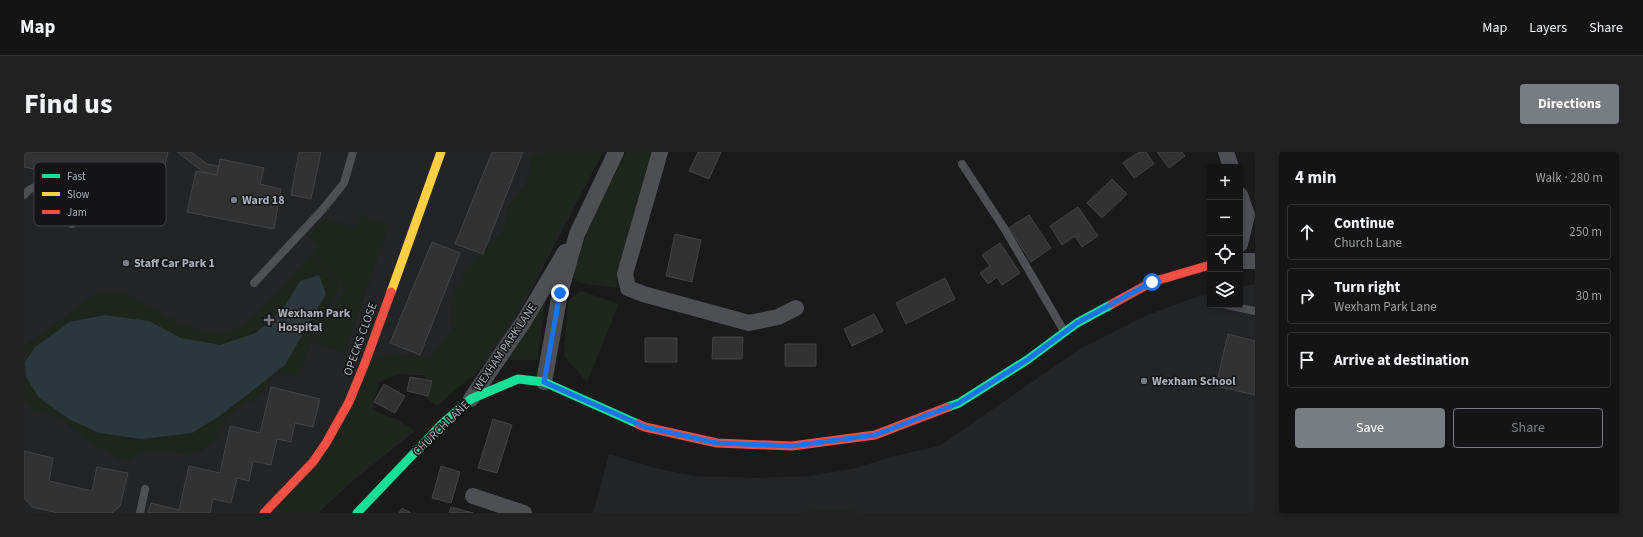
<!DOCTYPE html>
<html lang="en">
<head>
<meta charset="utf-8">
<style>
	:root { --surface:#141414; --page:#212122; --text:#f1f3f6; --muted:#9d9ea0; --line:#333334; --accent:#787c83 }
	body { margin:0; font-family:"Source Sans 3",sans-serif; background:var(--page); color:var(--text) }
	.controls { position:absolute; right:12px; top:12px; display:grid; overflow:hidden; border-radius:4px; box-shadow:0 2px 6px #0003 }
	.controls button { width:36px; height:36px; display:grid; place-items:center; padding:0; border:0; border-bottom:1px solid var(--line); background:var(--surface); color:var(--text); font:20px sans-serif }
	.stop { position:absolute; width:12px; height:12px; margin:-9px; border:3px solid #1a73e8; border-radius:50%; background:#fff }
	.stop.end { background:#1a73e8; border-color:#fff; box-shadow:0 1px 4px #0008 }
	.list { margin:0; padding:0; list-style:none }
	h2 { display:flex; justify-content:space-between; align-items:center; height:52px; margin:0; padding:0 16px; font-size:17px }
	h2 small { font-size:13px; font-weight:400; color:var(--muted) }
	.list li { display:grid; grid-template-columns:26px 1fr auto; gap:12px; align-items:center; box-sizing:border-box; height:56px; margin:0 8px 8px; padding:0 8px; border:1px solid var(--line); border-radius:4px }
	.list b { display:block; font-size:15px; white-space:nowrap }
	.list p { margin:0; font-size:13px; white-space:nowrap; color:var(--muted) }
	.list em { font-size:13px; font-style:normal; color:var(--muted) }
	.actions { display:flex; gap:8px; padding:12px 16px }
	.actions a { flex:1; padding:9px 0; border:1px solid var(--accent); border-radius:4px; text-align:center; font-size:14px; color:var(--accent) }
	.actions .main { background:var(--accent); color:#fff }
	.icon { flex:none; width:22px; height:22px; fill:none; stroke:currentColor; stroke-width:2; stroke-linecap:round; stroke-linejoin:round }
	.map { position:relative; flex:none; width:1231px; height:361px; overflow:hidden; border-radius:4px }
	header { display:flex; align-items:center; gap:24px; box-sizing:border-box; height:56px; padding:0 20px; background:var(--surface); border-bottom:1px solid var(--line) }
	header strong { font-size:19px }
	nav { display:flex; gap:22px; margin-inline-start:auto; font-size:14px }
	.intro { display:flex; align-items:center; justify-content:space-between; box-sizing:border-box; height:96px; padding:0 24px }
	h1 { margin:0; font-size:28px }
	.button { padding:10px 18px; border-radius:4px; background:var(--accent); color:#fff; font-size:14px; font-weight:700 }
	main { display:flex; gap:24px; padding:0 24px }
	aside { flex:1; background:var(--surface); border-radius:4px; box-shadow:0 2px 6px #0003 }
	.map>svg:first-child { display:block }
	.built { fill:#232426 }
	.green { fill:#1d251d }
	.water { fill:#2b373d }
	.building { fill:#323232; stroke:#424346 }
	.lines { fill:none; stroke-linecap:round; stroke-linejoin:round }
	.lane { stroke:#4e4f53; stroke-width:8 }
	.street { stroke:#4e4f53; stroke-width:16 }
	.fast { stroke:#16e098; stroke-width:9 }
	.slow { stroke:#ffcf43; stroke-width:9 }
	.jam { stroke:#f24e42; stroke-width:9 }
	.route { stroke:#1a73e8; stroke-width:5 }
	.poi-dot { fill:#787c83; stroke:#141416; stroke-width:1.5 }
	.labels { text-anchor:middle; stroke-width:3; stroke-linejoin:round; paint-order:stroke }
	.poi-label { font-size:12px; font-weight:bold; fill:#aab1bc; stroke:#141416; text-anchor:start }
	.street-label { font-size:12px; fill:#aab1bc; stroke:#141416 }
	.key { fill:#141416; stroke:#414348; stroke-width:1 }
	.key-label { font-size:11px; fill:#aab1bc }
</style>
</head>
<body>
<header>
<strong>Map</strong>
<nav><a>Map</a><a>Layers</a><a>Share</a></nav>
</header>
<div class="intro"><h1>Find us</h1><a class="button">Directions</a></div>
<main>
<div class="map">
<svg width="1231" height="361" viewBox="0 0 1231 361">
	<rect width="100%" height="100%" fill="#1a1a1a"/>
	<path class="built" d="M0,0H579L503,146L477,190L448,226L374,222L355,230L348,258L391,279L327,330L294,361H0Z
		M1231,132V361H569L585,302L631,316L670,324L734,326L786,324L828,317L871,304L915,294L1056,197L1121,164L1169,146L1186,142V153H1216V135Z"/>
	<path class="green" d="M525,0H578L502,143L475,188L448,224L413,254L398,243L402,222H374L355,230L348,258L374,268L390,278L326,329L291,361H252L345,211L367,201L407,206L427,178V148L447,110L480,78L484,54L505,27L506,4Z
		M602,0H628L592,136L557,131L547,125L569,65Z
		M336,62L365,74L320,201L289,191L294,179L316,144L319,136L318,132L314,127L288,100L293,94L284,85L301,67L330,75Z
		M287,102L316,133L314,141L294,173L274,224L253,221L233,246L204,262L191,288L171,303L122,299L102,310L62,289L39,267L10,259L0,246V194L74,141C97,136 102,143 122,153C142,164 174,183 198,181C227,179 268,123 287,102Z
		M557,139L595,152L563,230L540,204L544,148Z
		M521,148L514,208H480Z
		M826,358L835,361H779L784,359Z"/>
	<path class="water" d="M295,123L302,142L261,213L197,263L168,281L118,287L75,281L45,267L15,246L2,225L1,210L11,195L46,170L80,163L125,169L157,186L196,193L232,181L259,157L276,129Z"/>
	<path class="building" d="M0,0H144L135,42L0,15Z
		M153,0H167L183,12L194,14L193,23L179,20Z
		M275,0H297L287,47L267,43Z
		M468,0H499L459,102L431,92Z
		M674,0H697L685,27L665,19Z
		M1115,0H1122L1130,12L1110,26L1099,11Z
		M1133,0H1158L1161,4L1145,16Z
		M196,7L240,16L236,32L257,37L250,77L163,60L172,19L193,23Z
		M1088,27L1103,42L1078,66L1063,51Z
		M1054,55L1074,84L1058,95L1051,84L1038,93L1026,74Z
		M1005,63L1027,96L1007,110L985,76Z
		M651,82L677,88L668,130L642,124Z
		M408,90L436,101L396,203L366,191Z
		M976,91L996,121L978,133L973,125L964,132L956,121L966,114L958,103Z
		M921,126L931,147L882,172L872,151Z
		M850,162L859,179L828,194L820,177Z
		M1204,182L1231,189V243L1192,234Z
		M689,185H719L718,207H688Z
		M621,186H653V210H621Z
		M761,192H792V214H761Z
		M386,225L408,229L404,244L383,239Z
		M360,232L381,244L371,261L350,250Z
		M247,235L296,247L289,275L271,271L267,290L253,287L247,313L229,309L225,329L213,326L207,351L189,347L186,361H124L127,351L155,358L165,314L196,321L206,274L236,281Z
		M469,267L488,273L473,321L454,316Z
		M0,299L29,306L25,329L68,339L73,315L104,321L96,354L88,361H34L8,355L0,346Z
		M417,314L436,320L427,351L408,346Z
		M427,355L449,361H425Z
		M378,356L387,361H375Z"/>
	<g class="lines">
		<path class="lane" d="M938,12L980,76L1040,179
			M0,43C8,32 24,31 36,37L41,44L48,72
			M230,131L299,57L320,31L329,0
			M1203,153L1231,159
			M116,361L121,337"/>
		<path class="street" d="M636,0L601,122L604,136L619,142L725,171L754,165L772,156
			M1202,0L1207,15
			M1216,43L1223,63L1216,92
			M1216,109H1231
			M520,230L536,141L553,82L592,0
			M447,247L500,169L541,100
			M449,344L500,361"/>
		<path class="fast" d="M924,255L935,251L1003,208L1053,171L1088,152
			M333,361L417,273L447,247L494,227L520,230L614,272"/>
		<path class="slow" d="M367,140L417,0"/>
		<path class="jam" d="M1088,152L1128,130L1186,113
			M614,272L621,275L693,291L768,294L851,283L924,255
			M240,361L289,310L302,291L325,250L341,211L367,140"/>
	</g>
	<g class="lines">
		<path class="route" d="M536,141L520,230L621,275L693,291L768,294L851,283L935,251L1003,208L1053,171L1128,130"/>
	</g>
	<g class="poi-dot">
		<circle cx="210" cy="48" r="4"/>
		<circle cx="102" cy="111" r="4"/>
		<path d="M243 162h4v4h4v4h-4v4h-4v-4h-4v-4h4z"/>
		<circle cx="1120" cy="229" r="4"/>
	</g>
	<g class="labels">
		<g class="poi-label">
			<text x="218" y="52">Ward 18</text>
			<text x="110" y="115">Staff Car Park 1</text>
			<text x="254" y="165">Wexham Park<tspan x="254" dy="14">Hospital</tspan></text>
			<text x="1128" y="233">Wexham School</text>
		</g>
		<g class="street-label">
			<text transform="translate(336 187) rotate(-70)" y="4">OPECKS CLOSE</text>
			<text transform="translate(481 195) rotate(-56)" y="4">WEXHAM PARK LANE</text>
			<text transform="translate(417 276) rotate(-44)" y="4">CHURCH LANE</text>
		</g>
	</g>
	<rect x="10" y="10" width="132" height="64" rx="6" class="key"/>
	<rect x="18" y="22" width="18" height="4" fill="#16e098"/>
	<rect x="18" y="40" width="18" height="4" fill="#ffcf43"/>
	<rect x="18" y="58" width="18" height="4" fill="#f24e42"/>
	<g class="key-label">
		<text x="43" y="28">Fast</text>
		<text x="43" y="46">Slow</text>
		<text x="43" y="64">Jam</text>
	</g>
</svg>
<div class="controls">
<button>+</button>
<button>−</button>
<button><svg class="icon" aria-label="locate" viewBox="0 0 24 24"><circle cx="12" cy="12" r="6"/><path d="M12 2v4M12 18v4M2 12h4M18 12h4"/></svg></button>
<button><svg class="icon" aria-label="layers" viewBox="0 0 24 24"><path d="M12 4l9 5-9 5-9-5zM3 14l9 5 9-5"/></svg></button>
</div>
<div class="stop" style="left:1128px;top:130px"></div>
<div class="stop end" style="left:536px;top:141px"></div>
</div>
<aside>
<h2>4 min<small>Walk · 280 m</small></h2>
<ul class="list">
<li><svg class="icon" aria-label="ahead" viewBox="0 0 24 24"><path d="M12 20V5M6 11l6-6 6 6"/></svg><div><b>Continue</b><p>Church Lane</p></div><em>250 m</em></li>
<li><svg class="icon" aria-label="right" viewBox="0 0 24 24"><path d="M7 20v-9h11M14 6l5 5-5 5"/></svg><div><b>Turn right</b><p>Wexham Park Lane</p></div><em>30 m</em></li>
<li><svg class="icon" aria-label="arrive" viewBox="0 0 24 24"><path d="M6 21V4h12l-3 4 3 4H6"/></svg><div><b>Arrive at destination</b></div></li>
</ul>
<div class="actions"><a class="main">Save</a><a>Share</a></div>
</aside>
</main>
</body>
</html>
